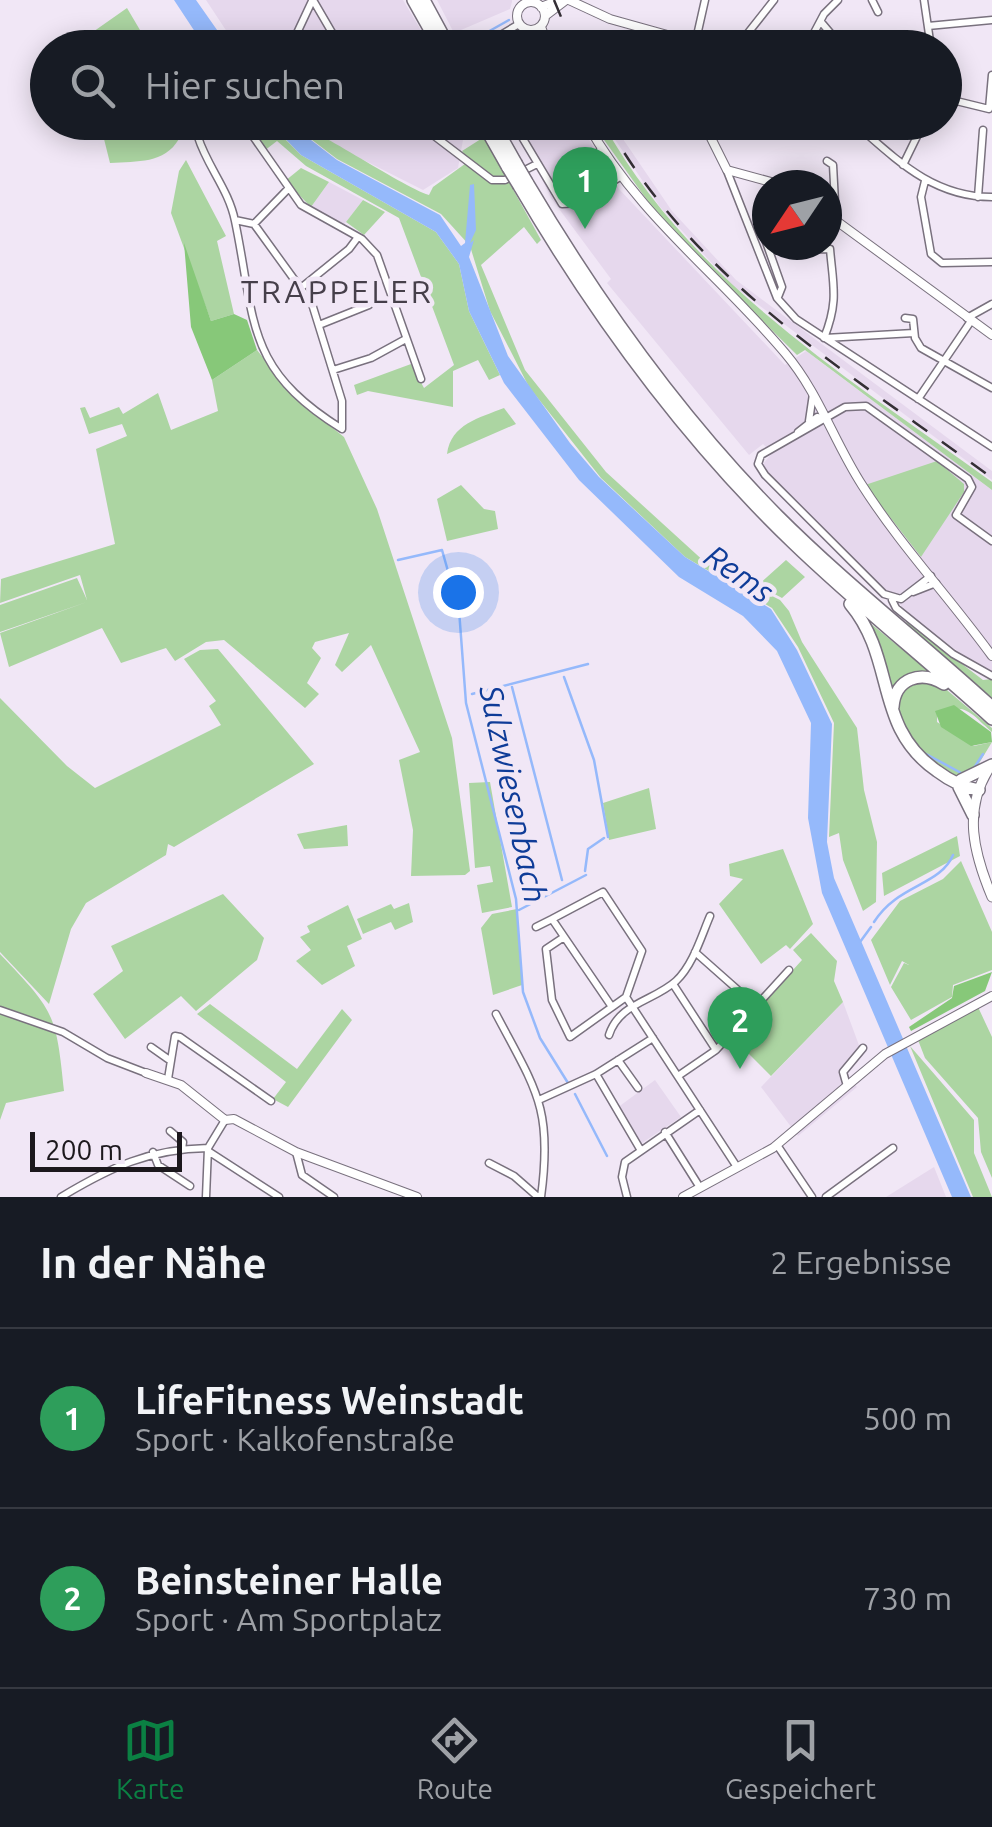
<!DOCTYPE html>
<html lang="de">
<head>
<meta charset="utf-8">
<style>
	:root { --surface:#171b24; --page:#242831; --text:#f1f3f6; --muted:#9ea1a6; --line:#363941; --accent:#0b8043 }
	body { margin:0; font-family:Ubuntu,sans-serif; background:var(--page); color:var(--text) }
	.compass { position:absolute; left:752px; top:170px; width:90px; height:90px; border-radius:50%; background:var(--surface); box-shadow:0 5px 25px #0003; rotate:235deg }
	.scale { position:absolute; left:30px; bottom:25px; width:152px; box-sizing:border-box; padding-left:10px; border:5px solid #1c181d; border-top:0; font-size:28px; line-height:35px; white-space:nowrap; color:#1c181d; -webkit-text-stroke:8px #f1e7f6; paint-order:stroke }
	.you { position:absolute; left:458px; top:592px; width:35px; height:35px; margin:-25px; border:8px solid #fff; border-radius:50%; background:#1a73e8; box-shadow:0 0 0 15px #1a73e833 }
	.badge { display:grid; place-items:center; width:65px; height:65px; border-radius:50%; background:var(--accent); color:#fff; font-size:32px; font-weight:700 }
	.pin { position:absolute; translate:-50% -82px; filter:drop-shadow(0 2px 5px #0008) }
	.pin::after { content:''; position:absolute; top:52px; width:35px; height:30px; background:inherit; clip-path:polygon(0 0,100% 0,50% 100%) }
	.list { margin:0; padding:0; list-style:none }
	h2 { display:flex; justify-content:space-between; align-items:center; height:130px; margin:0; padding:0 40px; font-size:42px }
	h2 small { font-size:32px; font-weight:400; color:var(--muted) }
	.list li { display:grid; grid-template-columns:65px 1fr auto; gap:30px; align-items:center; box-sizing:border-box; height:180px; padding:0 40px; border-top:2px solid var(--line) }
	.list b { display:block; font-size:38px; white-space:nowrap }
	.list p { margin:0; font-size:32px; white-space:nowrap; color:var(--muted) }
	.list em { font-size:32px; font-style:normal; color:var(--muted) }
	.icon { flex:none; width:55px; height:55px; fill:none; stroke:currentColor; stroke-width:2; stroke-linecap:round; stroke-linejoin:round }
	.map { position:relative; flex:none; width:992px; height:1197px; overflow:hidden }
	.search { position:absolute; background:var(--surface); box-shadow:0 5px 25px #0003; left:30px; right:30px; top:30px; height:110px; display:flex; align-items:center; gap:25px; box-sizing:border-box; padding:0 35px; border-radius:55px; color:var(--muted); font-size:38px }
	.sheet { height:490px; background:var(--surface) }
	nav { display:flex; justify-content:space-around; align-items:center; box-sizing:border-box; height:140px; border-top:2px solid var(--line); background:var(--surface); font-size:28px; color:var(--muted) }
	nav a { display:grid; justify-items:center; gap:5px }
	nav .on { color:var(--accent) }
	.map>svg:first-child { display:block }
	.built { fill:#e6d8ed }
	.green { fill:#acd5a2 }
	.forest { fill:#87c879 }
	.water { fill:#95b9fb }
	.lines { fill:none; stroke-linecap:round; stroke-linejoin:round }
	.stream { stroke:#95b9fb; stroke-width:2.5 }
	.minor-casing { stroke:#79717e; stroke-width:9 }
	.tertiary-casing { stroke:#79717e; stroke-width:10 }
	.secondary-casing { stroke:#79717e; stroke-width:11 }
	.trunk-casing { stroke:#79717e; stroke-width:14 }
	.minor { stroke:#fff; stroke-width:6 }
	.tertiary { stroke:#fff; stroke-width:8 }
	.secondary { stroke:#fff; stroke-width:9 }
	.trunk { stroke:#fff; stroke-width:11 }
	.rail { stroke:#342f35; stroke-width:2.5; stroke-dasharray:18 18; stroke-linecap:butt }
	.trunk-bridge-casing { stroke:#79717e; stroke-width:14; stroke-linecap:butt }
	.trunk-bridge { stroke:#fff; stroke-width:11 }
	.labels { text-anchor:middle; stroke-width:9; stroke-linejoin:round; paint-order:stroke }
	.neighbourhood-label { font-size:32px; letter-spacing:2.5px; fill:#463f4a; stroke:#f1e7f6 }
	.water-label { font-size:32px; font-style:italic; fill:#0f3c98; stroke:#f1e7f6 }
</style>
</head>
<body>
<div class="map">
<svg width="992" height="1197" viewBox="0 0 992 1197">
	<rect width="100%" height="100%" fill="#f1e7f6"/>
	<path class="built" d="M206,0H403L431,47H237Z
		M437,0H512V2L510,9L454,33Z
		M300,123H466L458,168L423,190L322,139Z
		M515,123H579L619,189L785,365L806,351L992,490V675L922,626L768,476L763,464L772,453L763,444L749,455L607,283L611,279L551,198Z
		M604,123H612L672,211L736,280L992,471V480L732,285L660,207Z
		M329,182L363,200L343,226L311,207Z
		M843,1002L860,1048L842,1070L857,1087L798,1136L761,1087Z
		M655,1080L681,1117L639,1145L617,1108Z
		M934,1167L946,1197H886Z"/>
	<path class="green" d="M127,8L150,47H91L90,34Z
		M100,123H174L179,139C164,164 138,161 110,163Z
		M259,123H269L301,155L436,232L459,264L469,311L500,375L489,380L478,360L453,371V407L368,391L357,395L354,385L411,364L424,388L454,365L399,218L306,166L277,141L264,151L250,129Z
		M290,123C308,122 400,186 429,195L433,187L469,161L462,151L484,137L541,240L537,244L524,227L481,265L525,370L606,472L707,564L780,600L789,611L802,642L857,728L864,790L877,842L876,902L863,911L843,860L839,833L829,837L834,723L798,647L772,608L685,557L601,478L529,387L490,311L470,246L441,214L337,159Z
		M592,123H603C690,282 849,378 992,482V490L805,350L797,355L664,224Z
		M186,160L226,236L217,241L234,314L211,321L171,213L179,171Z
		M301,168L329,182L311,207L285,181Z
		M363,200L385,212L364,235L346,222Z
		M257,350L295,398L344,437L377,509L452,738L470,871L465,875L411,876L413,830L399,760L420,752L371,645L342,672L335,665L349,633L315,642L312,648L321,658L307,683L319,694L305,708L224,640L206,642L175,661L166,648L121,663L102,628L9,667L0,633L87,602L0,632V605L77,578L87,600L80,575L0,603L1,579L115,544L96,449L127,436L122,424L89,434L80,408L85,407L90,418L119,407L123,414L158,393L171,430L218,411L212,380Z
		M504,408L516,424L447,454C451,424 479,418 504,408Z
		M937,461L964,484V492L921,557L865,485Z
		M461,485L484,509L495,511L498,529L447,541L437,499Z
		M786,560L805,577L782,598L758,585Z
		M864,618L932,674L923,673L891,698L884,657Z
		M907,622L983,680L992,679V698L904,624Z
		M218,649L314,764L174,847L168,844L166,855L86,903L71,929L49,1004L0,952V698L67,766L95,788L221,725L209,706L216,701L184,659L200,650Z
		M935,680L992,728V732C969,712 968,704 937,711V722L974,746L992,742L975,770L959,777C922,761 899,736 897,696L910,682Z
		M490,782L512,907L482,913L477,885L493,882L490,866L475,868L469,783Z
		M649,788L656,829L609,840L603,803Z
		M347,825L348,846L304,849L297,834Z
		M957,836L960,856L884,896L882,873Z
		M783,849L813,924L790,949L786,945L761,964L719,904L743,879L730,876L729,864Z
		M961,861L992,932V970L953,985L952,997L911,1020L891,987L904,963L909,965L902,961L890,985L871,940L900,901L943,879Z
		M223,894L264,938L257,960L196,1011L181,996L125,1039L93,994L123,971L111,946Z
		M409,903L413,922L395,930L391,922L363,934L357,919L391,904L394,909Z
		M348,905L362,939L347,946L355,966L322,985L296,961L311,950L300,937L310,932L307,926Z
		M517,909L522,985L493,995L481,928L492,914Z
		M811,933L837,961L834,981L843,1002L771,1076L732,1037L802,960L793,950Z
		M0,954C54,1011 56,1012 64,1091L6,1103L0,1120Z
		M210,1004L297,1069L342,1009L352,1020L288,1107L273,1099L286,1082L197,1014Z
		M978,1007L992,1037V1178L981,1152L978,1118L925,1058L918,1040Z
		M910,1046L974,1120V1153L992,1197H973Z"/>
	<path class="forest" d="M184,243L211,321L234,314L247,320L257,350L212,380L191,327Z
		M954,705L991,732L992,742L971,746L941,727L935,711Z
		M992,972L985,991L911,1031L909,1027L952,998L954,986Z"/>
	<path class="water" d="M174,0H196L229,47H205Z
		M270,123H289L337,160L440,215L461,246L465,243L470,185L474,184L476,230L470,243L474,240L469,257L508,356L570,443L599,477L685,557L771,609L797,650L832,724L827,842L834,878L971,1197H952L822,893L808,818L811,723L777,651L743,616L679,577L579,480L504,383L469,311L459,264L436,232L301,155Z"/>
	<g class="lines">
		<path class="stream" d="M470,42L509,20
			M398,560L442,550L459,610L466,703L516,899L523,992L540,1038L568,1083
			M564,677L594,760L608,837
			M512,687L562,880
			M472,694L588,664
			M926,754L963,774
			M974,768L983,754
			M585,871L588,849L604,838
			M519,910L586,875
			M874,922C898,884 940,886 953,855
			M860,942L871,927
			M575,1094L607,1156"/>
		<defs>
			<path id="minor" d="M313,0L341,48
				M872,0L878,12
				M924,0L931,48
				M821,22L843,48
				M928,26L992,20
				M696,40L705,0
				M290,48L312,1
				M479,48L519,24
				M736,48L774,0
				M806,48L824,14L838,0
				M944,98L989,109L992,75
				M216,122L198,137C207,166 229,190 235,221C256,321 244,368 342,429V401L312,304L254,224L235,220
				M243,122L301,205L362,239L377,255L421,379
				M416,122L492,180H505L537,164
				M513,122L562,204L578,203L620,177
				M853,122C896,159 932,197 992,197
				M706,128L721,122
				M600,150L606,167L604,180
				M827,161L833,165L836,221
				M903,165L924,122
				M727,171L777,298L796,319L992,447
				M925,181L921,197L931,254L942,263L992,262
				M978,197L983,130
				M254,224L287,190
				M761,228L782,287L778,297
				M769,250L830,249C833,285 839,301 824,338
				M302,287L349,249L358,237
				M905,318L913,319L915,338L921,348L992,388
				M967,318L992,304
				M319,325L369,305
				M825,338L914,333
				M333,370L371,358L404,340
				M918,399L971,321
				M809,421L813,394
				M798,432L817,417L825,418
				M931,576L901,599L884,594L765,475L758,464L761,455L845,407L866,406L968,479L972,487L956,515L992,541
				M913,592L936,583
				M892,600L896,608L953,654L992,676
				M603,892L642,951L626,997L612,1007L552,919Z
				M536,927L552,919
				M564,937L546,949L552,1000L570,1037L612,1007
				M695,952L756,1006
				M673,984L716,1050
				M626,997L737,1167
				M0,1010L63,1032L107,1058L146,1073
				M496,1014C536,1090 553,1108 541,1197
				M609,1035C619,1003 654,1001 676,981C693,965 701,937 710,916
				M151,1047L168,1059
				M618,1060L638,1088
				M596,1074L640,1149
				M678,1076L716,1050L789,970
				M168,1079L175,1036L180,1037L271,1101
				M847,1086L843,1072L863,1048
				M541,1099L596,1074L653,1038
				M170,1131L183,1142L182,1149
				M665,1132L699,1186
				M777,1145L812,1197
				M208,1151L279,1197
				M153,1152L158,1165L190,1186
				M296,1152L302,1175L334,1197
				M489,1163L514,1176L538,1197
				M61,1197C111,1167 149,1149 208,1148
				M206,1197L208,1148L225,1120
				M627,1197L622,1177L625,1162L700,1110
				M826,1197L893,1148"/>
			<path id="tertiary" d="M569,0L610,19L714,48
				M517 16a14 14 0 1 1 28 0a14 14 0 1 1-28 0Z
				M541,7L559,0
				M545,16L566,0
				M541,27L549,48
				M533,30L543,48
				M586,122C639,217 718,273 785,353C819,393 834,442 862,485C900,545 950,598 992,656
				M703,122L727,170L782,185
				M827,214L992,335
				M146,1073L181,1085L225,1120L234,1119L296,1152L417,1197
				M683,1197L773,1148L885,1054L992,996"/>
			<path id="secondary" d="M990,767C962,810 974,854 992,897"/>
			<path id="trunk" d="M413,0L440,48
				M424,0L450,48
				M482,122L508,168
				M493,122L516,163
				M527,182C598,302 678,415 777,515C845,583 921,642 992,707
				M519,186C595,316 683,437 792,542C856,604 926,659 992,719
				M850,604C897,660 873,727 937,771C949,780 963,788 979,790
				M893,707C895,678 921,670 944,684
				M961,780L992,765
				M959,787L973,815"/>
		</defs>
		<use href="#minor" class="minor-casing"/>
		<use href="#tertiary" class="tertiary-casing"/>
		<use href="#secondary" class="secondary-casing"/>
		<use href="#trunk" class="trunk-casing"/>
		<use href="#minor" class="minor"/>
		<use href="#tertiary" class="tertiary"/>
		<use href="#secondary" class="secondary"/>
		<use href="#trunk" class="trunk"/>
		<path class="rail" d="M554,0L574,48
			M606,122C694,282 850,373 992,478"/>
		<defs>
			<path id="trunk-bridge" d="M516,163L527,182
				M508,168L519,186"/>
		</defs>
		<use href="#trunk-bridge" class="trunk-bridge-casing"/>
		<use href="#trunk-bridge" class="trunk-bridge"/>
	</g>
	<g class="labels">
		<g class="neighbourhood-label">
			<text x="337" y="303">TRAPPELER</text>
		</g>
		<g class="water-label">
			<text transform="translate(739 574) rotate(35)" y="11">Rems</text>
			<text transform="translate(513 794) rotate(78)" y="11">Sulzwiesenbach</text>
		</g>
	</g>
</svg>
<svg class="compass" viewBox="-18 -18 36 36"><path d="M0-13l5 13h-10z" fill="#e53935"/><path d="M0 13l5-13h-10z" fill="#9ea1a6"/></svg>
<div class="scale">200 m</div>
<div class="you"></div>
<div class="pin badge" style="left:585px;top:229px;background:#2e9e5b">1</div>
<div class="pin badge" style="left:740px;top:1069px;background:#2e9e5b">2</div>
<div class="search"><svg class="icon" aria-label="search" viewBox="0 0 24 24"><circle cx="10" cy="10" r="6"/><path d="M15 15l6 6"/></svg>Hier suchen</div>
</div>
<section class="sheet">
<h2>In der Nähe<small>2 Ergebnisse</small></h2>
<ul class="list">
<li><span class="badge" style="background:#2e9e5b">1</span><div><b>LifeFitness Weinstadt</b><p>Sport · Kalkofenstraße</p></div><em>500 m</em></li>
<li><span class="badge" style="background:#2e9e5b">2</span><div><b>Beinsteiner Halle</b><p>Sport · Am Sportplatz</p></div><em>730 m</em></li>
</ul>
</section>
<nav>
<a class="on"><svg class="icon" aria-label="map" viewBox="0 0 24 24"><path d="M3 6l6-2 6 2 6-2v14l-6 2-6-2-6 2zM9 4v14M15 6v14"/></svg>Karte</a>
<a><svg class="icon" aria-label="directions" viewBox="0 0 24 24"><path d="M12 3l9 9-9 9-9-9zM9 14v-3h6M13 9l2 2-2 2"/></svg>Route</a>
<a><svg class="icon" aria-label="saved" viewBox="0 0 24 24"><path d="M7 4h10v16l-5-4-5 4z"/></svg>Gespeichert</a>
</nav>
</body>
</html>
